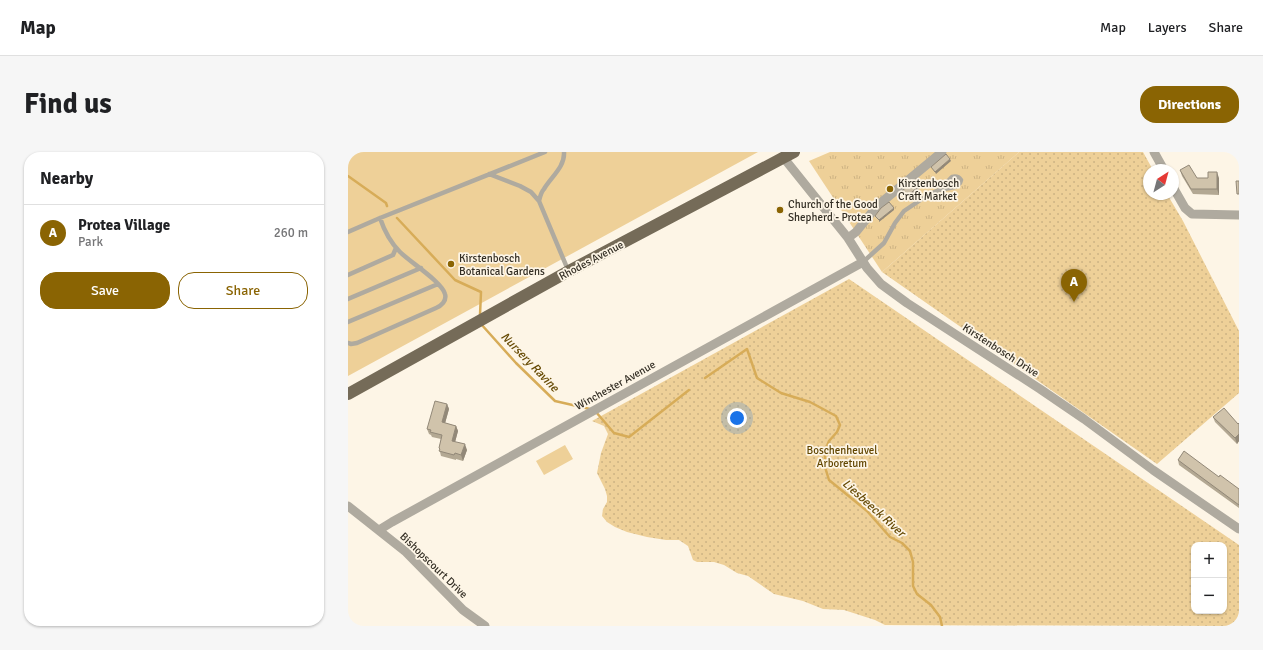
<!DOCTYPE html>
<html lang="en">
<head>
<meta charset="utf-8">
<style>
	:root { --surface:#fff; --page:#f6f6f6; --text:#202124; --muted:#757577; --line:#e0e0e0; --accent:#8a6403 }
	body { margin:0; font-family:Signika,sans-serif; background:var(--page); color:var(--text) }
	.controls { position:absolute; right:12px; bottom:12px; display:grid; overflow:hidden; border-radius:8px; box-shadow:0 1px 3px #0004 }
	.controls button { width:36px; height:36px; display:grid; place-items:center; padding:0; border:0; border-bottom:1px solid var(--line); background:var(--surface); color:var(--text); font:20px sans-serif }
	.compass { position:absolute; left:795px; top:12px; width:36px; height:36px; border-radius:50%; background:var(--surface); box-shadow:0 1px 3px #0004; rotate:36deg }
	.you { position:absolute; left:389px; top:266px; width:14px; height:14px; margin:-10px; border:3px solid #fff; border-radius:50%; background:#1a73e8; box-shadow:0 0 0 6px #1a73e833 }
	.badge { display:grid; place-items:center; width:26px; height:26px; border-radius:50%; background:var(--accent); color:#fff; font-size:13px; font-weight:700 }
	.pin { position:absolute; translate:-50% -33px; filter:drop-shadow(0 1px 2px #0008) }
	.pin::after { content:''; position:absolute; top:21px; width:14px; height:12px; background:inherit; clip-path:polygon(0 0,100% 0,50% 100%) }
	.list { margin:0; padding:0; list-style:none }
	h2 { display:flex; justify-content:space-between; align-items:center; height:52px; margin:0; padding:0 16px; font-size:17px }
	h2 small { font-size:13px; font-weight:400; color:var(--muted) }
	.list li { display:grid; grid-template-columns:26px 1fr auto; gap:12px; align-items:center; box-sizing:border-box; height:56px; padding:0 16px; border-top:1px solid var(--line) }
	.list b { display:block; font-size:15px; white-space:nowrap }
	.list p { margin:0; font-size:13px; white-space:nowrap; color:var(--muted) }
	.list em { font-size:13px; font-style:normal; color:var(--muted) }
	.actions { display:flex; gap:8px; padding:12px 16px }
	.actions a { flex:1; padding:9px 0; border:1px solid var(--accent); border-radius:16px; text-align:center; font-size:14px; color:var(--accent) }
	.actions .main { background:var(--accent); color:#fff }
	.map { position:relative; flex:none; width:891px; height:474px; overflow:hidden; border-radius:16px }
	header { display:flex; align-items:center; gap:24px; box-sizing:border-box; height:56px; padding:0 20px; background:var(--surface); border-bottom:1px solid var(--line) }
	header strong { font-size:19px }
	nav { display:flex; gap:22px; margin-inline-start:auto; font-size:14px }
	.intro { display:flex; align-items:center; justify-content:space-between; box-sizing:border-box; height:96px; padding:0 24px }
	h1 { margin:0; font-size:28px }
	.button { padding:10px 18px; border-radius:16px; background:var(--accent); color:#fff; font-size:14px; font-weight:700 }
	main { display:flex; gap:24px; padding:0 24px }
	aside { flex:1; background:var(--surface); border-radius:16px; box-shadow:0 1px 3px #0004 }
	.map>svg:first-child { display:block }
	.grass { fill:url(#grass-tufts) }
	.park { fill:url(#park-dots); fill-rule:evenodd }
	.garden { fill:#eed098 }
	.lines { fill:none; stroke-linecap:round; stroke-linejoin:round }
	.stream { stroke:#d7ac58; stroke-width:2.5 }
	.lane { stroke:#afaa9f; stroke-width:4.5 }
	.street { stroke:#afaa9f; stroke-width:9 }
	.primary { stroke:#756b58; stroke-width:12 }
	.wall { fill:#b3a893 }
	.shaded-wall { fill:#928878 }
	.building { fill:#d0c3ab; stroke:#928878 }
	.poi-dot { fill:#8a6403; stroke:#fdf5e6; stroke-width:1.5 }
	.labels { text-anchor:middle; stroke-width:3.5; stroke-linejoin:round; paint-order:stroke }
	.poi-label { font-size:11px; fill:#332e24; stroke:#fdf5e6; text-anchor:start }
	.street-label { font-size:11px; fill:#332e24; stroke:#fdf5e6 }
	.park-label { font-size:11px; fill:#624600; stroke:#fdf5e6 }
	.water-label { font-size:12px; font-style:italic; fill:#664a04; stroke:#fdf5e6 }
</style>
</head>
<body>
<header>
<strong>Map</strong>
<nav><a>Map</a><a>Layers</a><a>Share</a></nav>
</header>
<div class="intro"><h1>Find us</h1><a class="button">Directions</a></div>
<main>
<aside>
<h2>Nearby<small></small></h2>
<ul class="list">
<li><span class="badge">A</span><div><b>Protea Village</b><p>Park</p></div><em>260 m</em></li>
</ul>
<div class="actions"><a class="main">Save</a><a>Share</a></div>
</aside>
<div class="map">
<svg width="891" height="474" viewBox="0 0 891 474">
	<defs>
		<pattern id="grass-tufts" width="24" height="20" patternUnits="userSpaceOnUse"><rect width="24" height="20" fill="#eed098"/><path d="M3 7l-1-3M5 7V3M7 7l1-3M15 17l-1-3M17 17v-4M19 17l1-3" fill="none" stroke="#cdb383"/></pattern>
		<pattern id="park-dots" width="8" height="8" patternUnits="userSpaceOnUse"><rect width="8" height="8" fill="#eed098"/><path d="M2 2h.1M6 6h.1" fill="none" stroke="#cdb383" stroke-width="1.8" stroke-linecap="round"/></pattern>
	</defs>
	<rect width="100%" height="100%" fill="#fdf5e6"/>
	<path class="grass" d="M482,0H671L534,120L461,9Z"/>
	<path class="park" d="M671,0H795L805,18H801V42H819L835,69L891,179V241L809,312L534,120Z
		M501,127L891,393V474L537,473L527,468L496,458L475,457L455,449L426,442L400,424L389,421L376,413L366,410H349L345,408L340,394L331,388H318L299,385L279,380L267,375L259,370L254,364L255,357L259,350V344L257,337L249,321L253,301L260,282L256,274L244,269ZM846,393H876V459H846Z"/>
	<path class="garden" d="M0,0H410L0,224Z
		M217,293L225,307L196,323L188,309Z"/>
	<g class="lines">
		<path class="stream" d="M0,24L38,51L39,54
			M49,66L107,128L133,140L132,163
			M133,172L168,211L207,249L242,257
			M357,226L399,197L409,226L433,241L462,250L488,264L492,273L489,280L481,289L477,299V315L481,328L519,359L542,385L554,391L562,399L565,410V434L569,442L583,453L592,465L594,474
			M248,260L266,281L281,285L341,238"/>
		<path class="lane" d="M141,22L172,34L183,40L191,49L220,118
			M191,49C192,45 193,40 196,37C203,25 217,15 216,0
			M0,80L32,66L197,0
			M515,110L536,91L547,71L556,59L580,43L591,38L607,35L612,31L613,28C611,25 608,24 604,25L591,38
			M0,123L45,103L48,96
			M0,147L73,116
			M0,170L90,132
			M0,191L3,192L9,191L88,156C93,154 99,149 97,142C94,130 62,110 52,100C43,91 36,78 32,66"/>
		<path class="street" d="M806,0L816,18
			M435,5L500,86L519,116L533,132L559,151L692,237L736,267L805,318L891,377
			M825,35L837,56L844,62L891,63
			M500,86L508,80L529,54L594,0
			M0,354L58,400L115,458L137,474
			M31,378L44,370L515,110"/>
		<path class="primary" d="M0,242L221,119L446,0"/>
	</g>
	<path class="wall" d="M832,18L849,26H871V43L845,42L834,24Z
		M99,252L101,257L97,271L108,274L110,279L107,290L119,298L115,309L108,307V308L93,304L91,296L93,287L84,285L83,283L81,282L79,277Z
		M865,265L890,272L891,271V289L889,292L867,270Z
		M830,308L871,325L891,337V356L831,313Z"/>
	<path class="shaded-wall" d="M602,7L603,9L588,22L587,20Z
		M869,20L871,26V43L869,37Z
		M574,32L575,34L560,46L559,44Z
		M546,56V58L531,70V68Z
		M99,252L101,257L96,275L94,270Z
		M108,274L110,279L106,294L104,289Z
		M891,282V289L889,292L887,286Z
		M117,292L119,298L115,309L113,303Z"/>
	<path class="building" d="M598,2L602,7L587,20L583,15Z
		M841,13L849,26H860V20H869V37H843L832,18Z
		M569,26L574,32L559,44L554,39Z
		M888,29H891V42H889Z
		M541,50L546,56L531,68L527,64L533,56Z
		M87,249L99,252L94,270L108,274L104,289L117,292L113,303L107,301L106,303L91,299L92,297L91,296L94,283L82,280L83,278L79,277Z
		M876,256L890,272L891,271V282L887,286L865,265Z
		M836,299L871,325L872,323L891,337V353L830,308Z"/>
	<g class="poi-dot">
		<circle cx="542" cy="37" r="4"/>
		<circle cx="432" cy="58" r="4"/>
		<circle cx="103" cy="112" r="4"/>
	</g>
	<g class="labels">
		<g class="poi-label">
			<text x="550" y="35">Kirstenbosch<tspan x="550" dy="13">Craft Market</tspan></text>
			<text x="440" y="56">Church of the Good<tspan x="440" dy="13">Shepherd - Protea</tspan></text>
			<text x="111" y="110">Kirstenbosch<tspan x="111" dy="13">Botanical Gardens</tspan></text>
		</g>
		<g class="street-label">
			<text transform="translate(243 108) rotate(-28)" y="4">Rhodes Avenue</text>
			<text transform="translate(653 198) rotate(33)" y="4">Kirstenbosch Drive</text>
			<text transform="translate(267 233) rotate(-29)" y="4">Winchester Avenue</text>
			<text transform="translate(86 413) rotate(44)" y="4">Bishopscourt Drive</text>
		</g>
		<g class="park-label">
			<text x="494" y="302">Boschenheuvel<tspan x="494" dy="13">Arboretum</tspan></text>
		</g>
		<g class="water-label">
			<text transform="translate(182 210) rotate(46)" y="4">Nursery Ravine</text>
			<text transform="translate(526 356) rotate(42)" y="4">Liesbeeck River</text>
		</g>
	</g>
</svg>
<div class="controls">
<button>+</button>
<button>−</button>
</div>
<svg class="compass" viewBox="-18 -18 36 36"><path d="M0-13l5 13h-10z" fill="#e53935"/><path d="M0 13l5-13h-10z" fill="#757577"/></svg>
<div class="you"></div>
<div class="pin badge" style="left:726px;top:150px">A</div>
</div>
</main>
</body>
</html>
